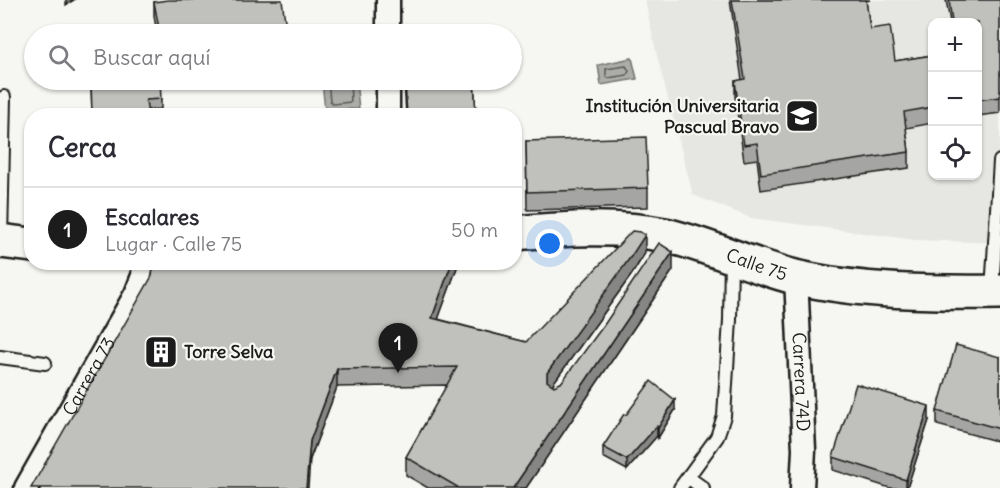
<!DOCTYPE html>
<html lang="es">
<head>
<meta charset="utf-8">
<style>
	:root { --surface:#fff; --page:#f7f7f7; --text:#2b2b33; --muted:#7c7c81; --line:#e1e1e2; --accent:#1c1c1c }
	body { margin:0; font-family:Delius,sans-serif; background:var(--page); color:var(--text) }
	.controls { position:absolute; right:18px; top:18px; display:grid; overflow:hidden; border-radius:12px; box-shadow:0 2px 4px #0004 }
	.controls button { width:54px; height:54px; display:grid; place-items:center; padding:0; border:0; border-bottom:2px solid var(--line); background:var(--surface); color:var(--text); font:30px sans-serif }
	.you { position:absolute; left:550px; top:244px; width:21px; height:21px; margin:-15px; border:4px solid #fff; border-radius:50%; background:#1a73e8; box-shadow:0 0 0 9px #1a73e833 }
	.badge { display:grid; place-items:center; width:39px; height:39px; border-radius:50%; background:var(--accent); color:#fff; font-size:20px; font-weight:700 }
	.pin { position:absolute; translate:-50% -50px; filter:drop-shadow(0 2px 3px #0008) }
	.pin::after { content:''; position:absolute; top:32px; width:21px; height:18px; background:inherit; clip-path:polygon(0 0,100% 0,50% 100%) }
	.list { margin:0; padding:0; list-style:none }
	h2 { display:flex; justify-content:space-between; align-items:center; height:78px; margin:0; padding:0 24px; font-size:26px }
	h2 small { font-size:20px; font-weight:400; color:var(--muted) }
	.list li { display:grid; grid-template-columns:39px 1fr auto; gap:18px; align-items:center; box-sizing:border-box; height:84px; padding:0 24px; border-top:2px solid var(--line) }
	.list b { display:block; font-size:22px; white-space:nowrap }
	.list p { margin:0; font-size:20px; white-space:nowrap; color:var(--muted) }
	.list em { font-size:20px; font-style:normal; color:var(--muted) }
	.icon { flex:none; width:33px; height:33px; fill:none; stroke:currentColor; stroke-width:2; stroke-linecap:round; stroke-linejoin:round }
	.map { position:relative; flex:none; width:1000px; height:488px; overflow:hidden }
	.search { position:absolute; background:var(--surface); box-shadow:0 2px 4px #0004; left:24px; top:24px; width:498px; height:66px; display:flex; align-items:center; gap:15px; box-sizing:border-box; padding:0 21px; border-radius:33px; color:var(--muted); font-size:22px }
	.panel { position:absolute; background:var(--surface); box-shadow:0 2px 4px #0004; left:24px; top:108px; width:498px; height:162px; border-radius:24px }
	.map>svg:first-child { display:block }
	.built { fill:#e6e6e2; fill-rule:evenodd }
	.water { fill:#acaca9; stroke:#727271; stroke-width:1.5 }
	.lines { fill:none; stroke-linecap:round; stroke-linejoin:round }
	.shore { stroke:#565654; stroke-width:1.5 }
	.lane-casing { stroke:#1c1c1c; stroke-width:16 }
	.street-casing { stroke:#1c1c1c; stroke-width:27 }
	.secondary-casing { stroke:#1c1c1c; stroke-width:38 }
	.lane { stroke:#f6f6f2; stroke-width:12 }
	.street { stroke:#f6f6f2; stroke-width:22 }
	.secondary { stroke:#f6f6f2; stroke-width:33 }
	.wall { fill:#a5a5a3; stroke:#1c1c1c; stroke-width:1.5 }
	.shaded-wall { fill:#868684; stroke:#1c1c1c; stroke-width:1.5 }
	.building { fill:#c0c0bd; stroke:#1c1c1c; stroke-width:1.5 }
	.labels { text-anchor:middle; stroke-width:4.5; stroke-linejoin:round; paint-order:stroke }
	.poi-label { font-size:18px; font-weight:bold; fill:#1c1c1c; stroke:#f6f6f2; text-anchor:end }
	.street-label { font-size:18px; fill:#1c1c1c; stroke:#f6f6f2 }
</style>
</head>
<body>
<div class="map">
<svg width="1000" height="488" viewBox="0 0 1000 488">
	<rect width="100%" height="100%" fill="#f6f6f2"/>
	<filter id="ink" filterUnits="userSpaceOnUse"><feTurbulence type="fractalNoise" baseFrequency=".0167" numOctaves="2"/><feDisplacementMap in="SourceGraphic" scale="12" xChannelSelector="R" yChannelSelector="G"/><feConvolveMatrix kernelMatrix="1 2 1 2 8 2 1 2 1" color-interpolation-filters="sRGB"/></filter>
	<g filter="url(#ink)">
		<path class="built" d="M645,0H1000V243L916,240L751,218L693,195L657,56ZM932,22H978V176H932Z"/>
		<path class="water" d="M632,58L637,79L601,85L598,65Z
			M322,81H356L359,109L325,110Z"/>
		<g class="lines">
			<path class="shore" d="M626,66L629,71L627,75L608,78L606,76V69Z
				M328,80L330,101L333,104L351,102L350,80"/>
			<defs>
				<path id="lane" d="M1,240L4,97
					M992,291L1000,161
					M0,357L45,363
					M689,478L703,488
					M680,488L717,437L724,416L730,320L731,257"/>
				<g id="street">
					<path d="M388,34V0"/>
					<path d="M388,116V80"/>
					<path id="s1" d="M796,277L804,450L802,488"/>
					<path id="s2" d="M26,488L136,294L143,276L144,262"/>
				</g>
				<g id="secondary">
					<path id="s3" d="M514,233C564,229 616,225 665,235C709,245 751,266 795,277C859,292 934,293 1000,292"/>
					<path d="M0,241L32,245"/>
				</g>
			</defs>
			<use href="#lane" class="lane-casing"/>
			<use href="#street" class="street-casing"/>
			<use href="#secondary" class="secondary-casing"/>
			<use href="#lane" class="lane"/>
			<use href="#street" class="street"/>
			<use href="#secondary" class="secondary"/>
		</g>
		<path class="wall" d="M730,0H870L866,1L870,29L895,61L933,55V123L906,128L909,152V168L761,190L757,159L744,161L735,97V81L742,80Z
			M946,0H1000V113L978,116V22H950Z
			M154,2L287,34H157L154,16Z
			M404,80H474L476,116H406Z
			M91,84L161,99V109L92,113Z
			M526,141L648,188V207L527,210Z
			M645,253L632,274L552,385L554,386L561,383L673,270L526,488H428L406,475V457L447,385L337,387L310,459L152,276L154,262H459L438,319L526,342Z
			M1000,357V442L937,425V411Z
			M675,410L658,438L657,436L627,470L603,457V447L626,415Z
			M929,420L907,488H890L833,470V457Z"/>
		<path class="shaded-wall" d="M66,0H74L66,5Z
			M645,235V253L632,274L547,392V373Z
			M673,252V270L526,488H513Z
			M452,262H459L432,336V318Z
			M337,369V387L310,459L308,488H306L310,441Z
			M675,400V410L658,438V428Z
			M929,406V420L907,488H906V480Z
			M657,426V436L627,470V460Z"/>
		<path class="building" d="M168,0H282L287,34H160L154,2Z
			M732,0H866L870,29L890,26L895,61L933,55V107L904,112L909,152L761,174L757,143L744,145L735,81L745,79Z
			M949,0H1000V97L978,100V22H952Z
			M152,80H160L161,99L146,100L148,116H86V114L92,113L91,84Z
			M405,80H474L476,116H407Z
			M646,137L648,188L527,192L526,141Z
			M632,231L640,232L645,235L632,255L547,373V381L554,386L561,383L604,325L659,243L673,252L513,488H459L406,457L457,367L337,369L310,441L306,488H31L152,276L154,262H452L432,318L526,342Z
			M956,345L1000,357V429L937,411Z
			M651,381L675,400L658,428L657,426L627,460L603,447L624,414L626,415Z
			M856,384L929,406L906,480L833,457Z"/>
	</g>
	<defs>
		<symbol id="university-square" viewBox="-11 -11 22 22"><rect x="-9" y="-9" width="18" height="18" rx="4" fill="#1c1c1c" stroke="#f6f6f2"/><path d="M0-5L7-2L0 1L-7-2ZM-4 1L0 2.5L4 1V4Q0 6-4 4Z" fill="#fff"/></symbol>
		<symbol id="building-square" viewBox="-11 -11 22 22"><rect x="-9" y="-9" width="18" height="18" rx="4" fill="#1c1c1c" stroke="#f6f6f2"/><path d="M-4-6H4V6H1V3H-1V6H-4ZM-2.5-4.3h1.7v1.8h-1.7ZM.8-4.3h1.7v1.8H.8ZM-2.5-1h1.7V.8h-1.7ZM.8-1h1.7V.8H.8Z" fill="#fff"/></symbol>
	</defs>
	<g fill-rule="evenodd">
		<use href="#university-square" x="783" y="97" width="38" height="38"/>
		<use href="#building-square" x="142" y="333" width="38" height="38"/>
	</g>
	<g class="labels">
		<g class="poi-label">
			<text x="779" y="112">Institución Universitaria<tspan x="779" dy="21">Pascual Bravo</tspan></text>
			<text x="184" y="358" text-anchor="start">Torre Selva</text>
		</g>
		<g class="street-label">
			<text dy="6" stroke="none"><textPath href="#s3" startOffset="248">Calle 75</textPath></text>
			<text dy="6" stroke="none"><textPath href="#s2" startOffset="128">Carrera 73</textPath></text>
			<text dy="6" stroke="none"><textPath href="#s1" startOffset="105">Carrera 74D</textPath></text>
		</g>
	</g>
</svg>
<div class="controls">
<button>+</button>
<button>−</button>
<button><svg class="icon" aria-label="locate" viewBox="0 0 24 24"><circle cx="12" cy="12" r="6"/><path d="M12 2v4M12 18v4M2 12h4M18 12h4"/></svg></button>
</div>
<div class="you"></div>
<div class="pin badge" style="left:398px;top:373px">1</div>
<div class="search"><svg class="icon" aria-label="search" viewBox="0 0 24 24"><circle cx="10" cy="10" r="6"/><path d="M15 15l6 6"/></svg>Buscar aquí</div>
<section class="panel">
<h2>Cerca<small></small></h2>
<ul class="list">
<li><span class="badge">1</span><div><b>Escalares</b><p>Lugar · Calle 75</p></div><em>50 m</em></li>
</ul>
</section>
</div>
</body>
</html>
